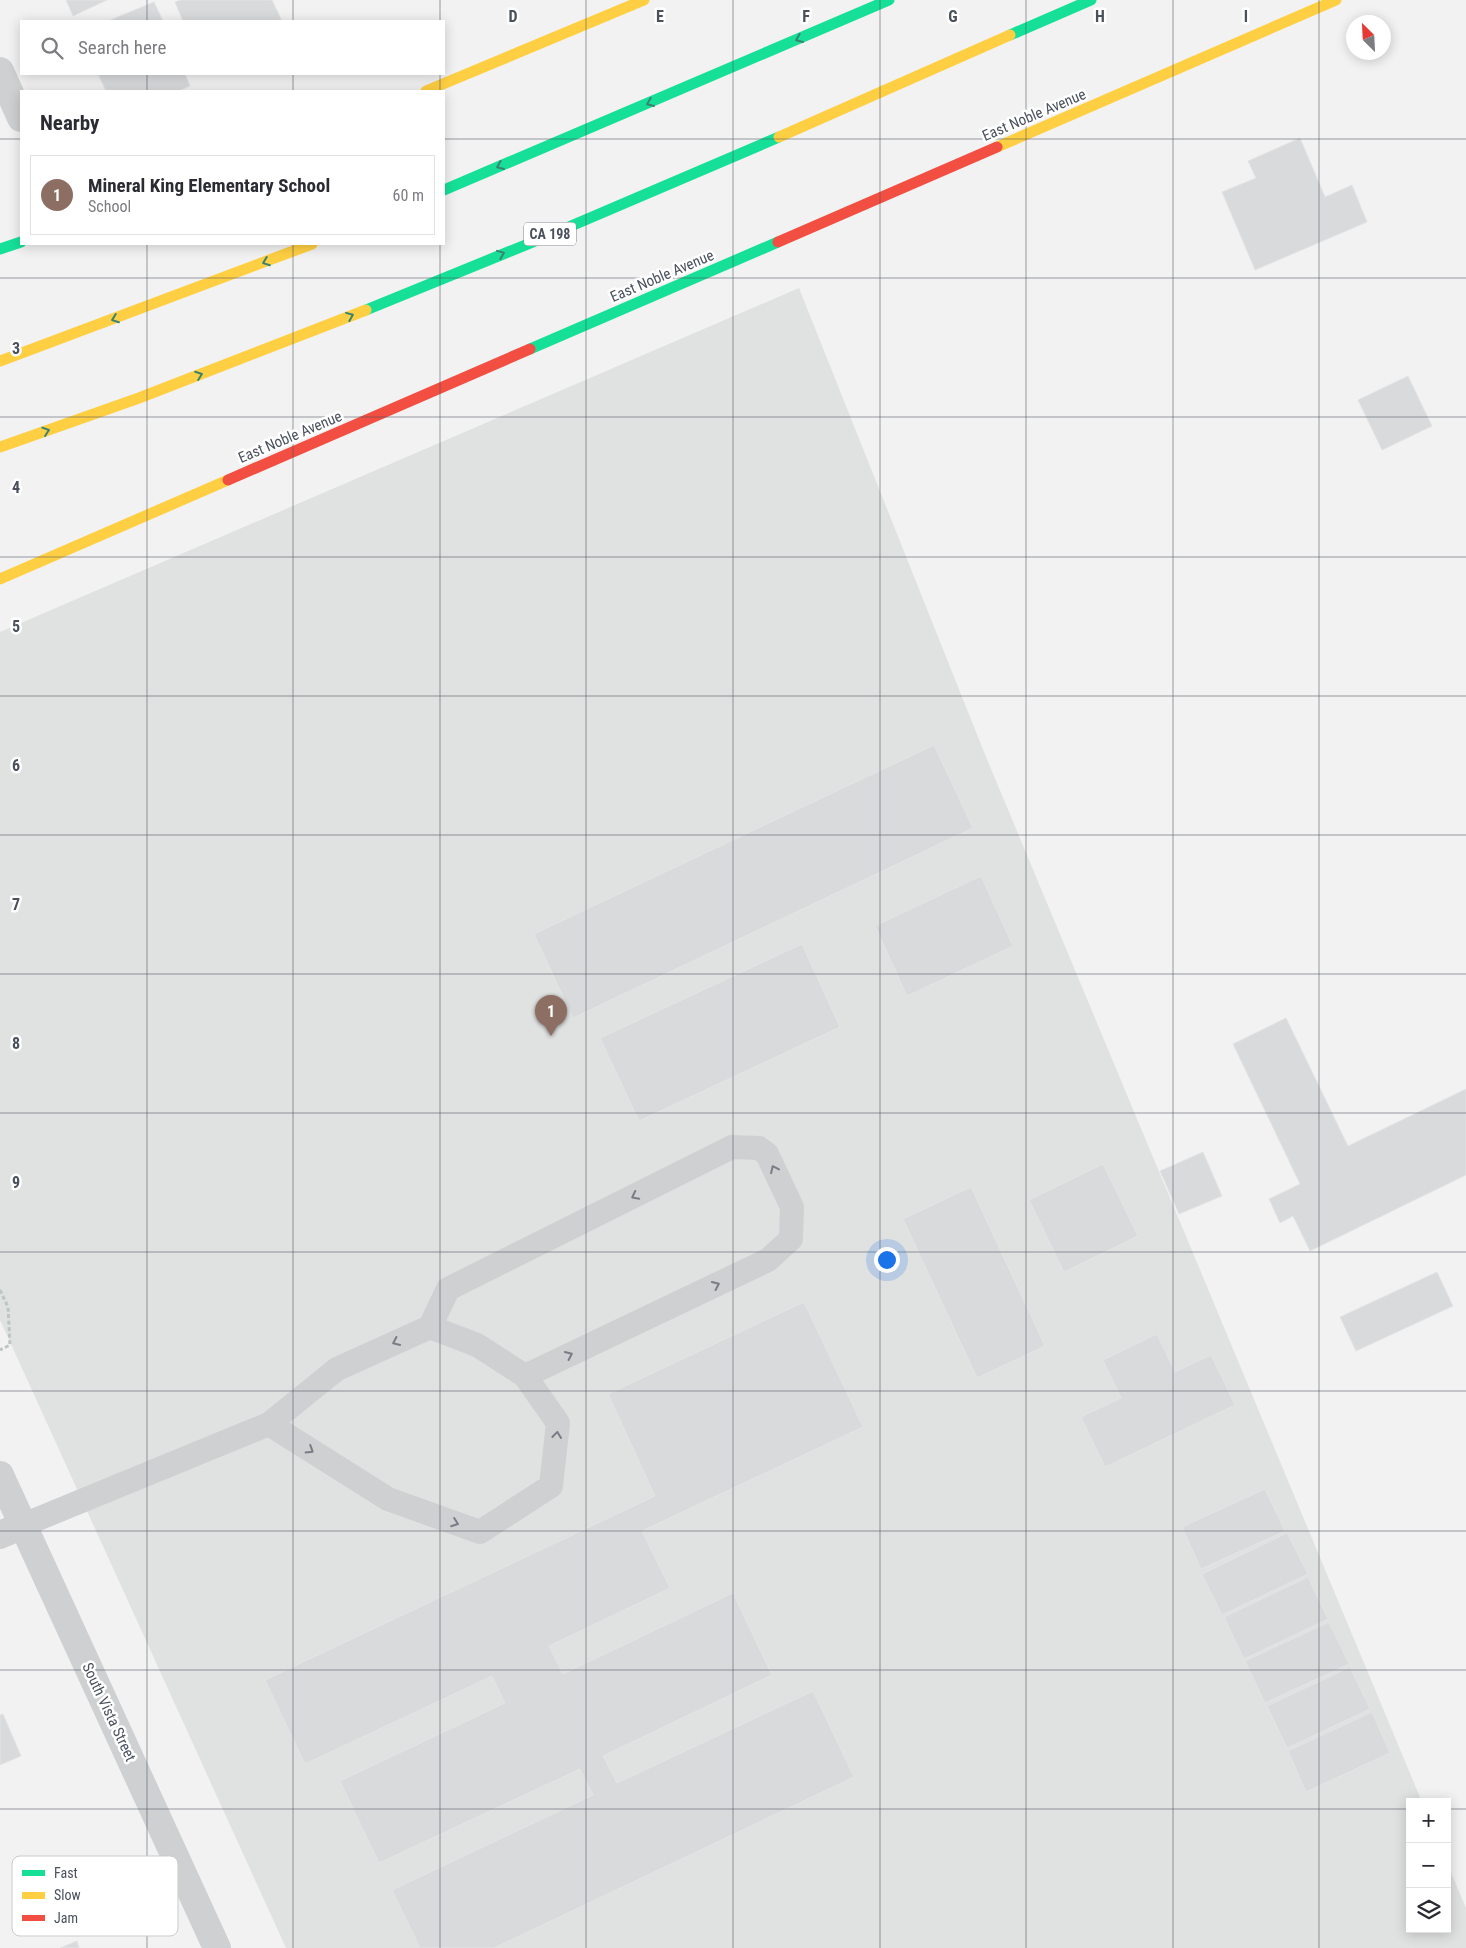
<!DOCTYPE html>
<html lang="en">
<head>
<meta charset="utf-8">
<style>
	:root { --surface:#fff; --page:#f2f2f3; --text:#2b2b33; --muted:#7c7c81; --line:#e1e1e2; --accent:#7c3aed }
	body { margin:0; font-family:"Roboto Condensed",sans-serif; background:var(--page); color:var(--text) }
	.controls { position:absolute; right:15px; bottom:15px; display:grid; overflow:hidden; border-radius:0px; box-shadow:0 2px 12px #0003 }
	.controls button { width:45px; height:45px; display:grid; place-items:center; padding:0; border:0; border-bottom:1px solid var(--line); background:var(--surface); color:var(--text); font:25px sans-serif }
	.compass { position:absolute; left:1346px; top:15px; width:45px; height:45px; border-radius:50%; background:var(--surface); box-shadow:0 2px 12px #0003; rotate:336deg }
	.you { position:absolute; left:886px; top:1259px; width:18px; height:18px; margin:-12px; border:4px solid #fff; border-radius:50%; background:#1a73e8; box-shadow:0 0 0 8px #1a73e833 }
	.badge { display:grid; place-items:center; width:32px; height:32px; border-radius:50%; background:var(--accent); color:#fff; font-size:16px; font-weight:700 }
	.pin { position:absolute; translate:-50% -41px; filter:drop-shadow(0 1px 2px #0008) }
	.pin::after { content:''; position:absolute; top:26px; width:18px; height:15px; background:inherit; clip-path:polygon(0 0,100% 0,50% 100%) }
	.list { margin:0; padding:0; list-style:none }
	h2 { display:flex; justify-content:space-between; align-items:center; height:65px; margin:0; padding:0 20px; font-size:21px }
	h2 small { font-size:16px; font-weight:400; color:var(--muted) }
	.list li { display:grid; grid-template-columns:32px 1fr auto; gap:15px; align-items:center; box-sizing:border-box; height:80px; margin:0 10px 10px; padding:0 10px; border:1px solid var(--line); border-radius:0px }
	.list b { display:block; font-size:19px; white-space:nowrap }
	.list p { margin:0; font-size:16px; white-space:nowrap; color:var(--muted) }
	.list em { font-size:16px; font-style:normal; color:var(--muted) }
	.icon { flex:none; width:28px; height:28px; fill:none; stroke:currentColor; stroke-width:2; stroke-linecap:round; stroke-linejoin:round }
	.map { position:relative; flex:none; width:1466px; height:1948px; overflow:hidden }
	.search { position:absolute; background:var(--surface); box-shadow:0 2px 12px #0003; left:20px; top:20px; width:425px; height:55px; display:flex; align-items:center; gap:12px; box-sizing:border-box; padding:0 18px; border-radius:0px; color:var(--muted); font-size:19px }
	.panel { position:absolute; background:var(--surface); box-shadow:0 2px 12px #0003; left:20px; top:90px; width:425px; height:155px; border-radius:0px }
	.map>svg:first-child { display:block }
	.education { fill:#e0e1e1 }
	.building { fill:#d9dadc; stroke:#e3e4e5 }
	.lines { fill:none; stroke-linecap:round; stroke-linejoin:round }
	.path { stroke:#bcc6c5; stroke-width:3; stroke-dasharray:4 2.5; stroke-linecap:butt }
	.lane { stroke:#ced0d2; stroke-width:24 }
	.street { stroke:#ced0d2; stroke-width:28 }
	.fast { stroke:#16e098; stroke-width:11 }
	.slow { stroke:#ffcf43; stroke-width:11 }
	.jam { stroke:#f24e42; stroke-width:11 }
	.oneway { stroke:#388372 }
	.oneway2 { stroke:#787d86 }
	.grid { fill:none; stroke:#4a515d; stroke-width:1; stroke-opacity:0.55 }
	.labels { text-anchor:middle; stroke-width:5; stroke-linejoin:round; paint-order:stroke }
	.shield { fill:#fff; stroke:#80858e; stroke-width:1 }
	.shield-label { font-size:14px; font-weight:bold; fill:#4a515d }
	.street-label { font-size:15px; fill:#4a515d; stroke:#fff }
	.key { fill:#fff; stroke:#c9cbce; stroke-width:1 }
	.key-label { font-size:14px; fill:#4a515d }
	.grid-label { font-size:16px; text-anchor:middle; font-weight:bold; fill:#4a515d; stroke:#fff; stroke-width:5; stroke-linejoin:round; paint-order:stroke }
</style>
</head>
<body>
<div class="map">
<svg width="1466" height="1948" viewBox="0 0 1466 1948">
	<rect width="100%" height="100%" fill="#f2f2f2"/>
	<path class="education" d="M799,288L984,752L1422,1802H1410V1929H1447V1863L1466,1908V1948H286L0,1320V632Z"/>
	<path class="building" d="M66,0H107L73,16Z
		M181,0H272L282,21H183L175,2Z
		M154,2L163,21H108Z
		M98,74H185L190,86L178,91H106Z
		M1300,138L1325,197L1352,185L1367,222L1255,270L1222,192L1256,178L1248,161Z
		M1408,376L1432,426L1382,450L1358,400Z
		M934,745L973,828L573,1018L534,934Z
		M981,876L1013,946L907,996L875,926Z
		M802,944L840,1027L639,1121L600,1038Z
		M1286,1018L1348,1146L1466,1089V1175L1310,1251L1293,1216L1280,1223L1269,1199L1300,1184L1233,1044Z
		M1203,1152L1222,1196L1179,1214L1160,1171Z
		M1103,1164L1138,1236L1064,1272L1029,1200Z
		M971,1187L1045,1346L977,1378L903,1219Z
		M1437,1272L1453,1306L1356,1351L1340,1317Z
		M804,1302L863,1427L642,1531L670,1588L549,1646L563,1674L733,1593L772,1675L603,1756L617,1783L813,1691L854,1777L494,1948H420L392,1890L593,1795L580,1769L379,1863L340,1781L505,1703L492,1676L305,1764L265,1680L655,1496L608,1394Z
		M1157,1334L1175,1372L1211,1355L1235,1405L1105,1467L1081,1417L1121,1398L1103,1360Z
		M1265,1489L1285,1531L1201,1569L1182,1527Z
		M1287,1533L1308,1574L1222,1615L1202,1574Z
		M1308,1577L1328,1619L1244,1659L1224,1617Z
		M1329,1622L1349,1664L1265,1703L1245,1661Z
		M1350,1667L1370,1709L1287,1748L1267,1706Z
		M1372,1712L1390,1753L1306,1792L1288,1751Z
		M3,1714L21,1756L0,1765V1715Z
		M77,1941L79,1948H60Z"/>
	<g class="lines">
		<path class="path" d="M0,1290L8,1307L10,1345L0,1350"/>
		<path class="lane" d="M430,1327L448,1289L732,1147L759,1148L767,1154L792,1207L791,1239L768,1260L525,1376
			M23,1525L269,1424L337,1369L430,1327L477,1345L525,1376L558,1423L551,1486L480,1532L388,1499L269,1424"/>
		<path class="street" d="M0,71L21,118
			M0,1475L217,1948
			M0,1535L23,1525"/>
		<path class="fast" d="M1010,35L1091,0
			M444,190L889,0
			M0,249L21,242
			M366,310L550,235L779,137
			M530,349L778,242"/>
		<path class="slow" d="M426,91L644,0
			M779,137L1010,35
			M997,147L1336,0
			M0,361L312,244
			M0,447L139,398L366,310
			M0,579L228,480"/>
		<path class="jam" d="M778,242L997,147
			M228,480L530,349"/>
	</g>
	<defs><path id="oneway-chevron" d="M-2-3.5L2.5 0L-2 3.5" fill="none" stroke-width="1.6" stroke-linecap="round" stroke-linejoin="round" transform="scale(1.25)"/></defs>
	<g class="oneway">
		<use href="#oneway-chevron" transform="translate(799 39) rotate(157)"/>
		<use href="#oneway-chevron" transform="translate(650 103) rotate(157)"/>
		<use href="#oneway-chevron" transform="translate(500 166) rotate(157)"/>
		<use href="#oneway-chevron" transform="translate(501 254) rotate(-22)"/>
		<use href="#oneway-chevron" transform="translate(266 262) rotate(159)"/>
		<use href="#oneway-chevron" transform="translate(350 316) rotate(-22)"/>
		<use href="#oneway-chevron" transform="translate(115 319) rotate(159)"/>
		<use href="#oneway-chevron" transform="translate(199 375) rotate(-20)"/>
		<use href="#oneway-chevron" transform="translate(46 431) rotate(-19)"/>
	</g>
	<g class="oneway2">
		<use href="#oneway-chevron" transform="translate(774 1169) rotate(-115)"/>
		<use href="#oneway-chevron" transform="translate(635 1196) rotate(153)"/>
		<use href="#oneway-chevron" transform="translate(716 1285) rotate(-25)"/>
		<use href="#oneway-chevron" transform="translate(396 1342) rotate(155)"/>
		<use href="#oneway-chevron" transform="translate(569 1355) rotate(-25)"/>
		<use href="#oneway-chevron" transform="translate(557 1435) rotate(-83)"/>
		<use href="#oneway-chevron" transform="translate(310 1450) rotate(32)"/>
		<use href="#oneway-chevron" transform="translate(455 1523) rotate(20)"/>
	</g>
	<path class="grid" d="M147,0V21M293,0V21M440,0V21M586,0V1948M733,0V1948M880,0V1948M1026,0V1948M1173,0V1948M1319,0V1948M147,74V91M293,74V91M440,74V91M0,139H21M444,139H1466M147,244V1948M293,244V1948M440,244V1948M0,278H1466M0,417H1466M0,557H1466M0,696H1466M0,835H1466M0,974H1466M0,1113H1466M0,1252H1466M0,1391H1466M0,1531H1466M0,1670H1466M0,1809H1410M1447,1809H1466"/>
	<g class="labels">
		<rect class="shield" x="524" y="222.5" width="52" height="23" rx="4"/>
		<g class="shield-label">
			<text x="550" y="239">CA 198</text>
		</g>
		<g class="street-label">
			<text transform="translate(1034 115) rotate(-23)" y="5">East Noble Avenue</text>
			<text transform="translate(662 276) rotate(-23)" y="5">East Noble Avenue</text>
			<text transform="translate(290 437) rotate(-23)" y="5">East Noble Avenue</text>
			<text transform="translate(109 1712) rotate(65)" y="5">South Vista Street</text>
		</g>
	</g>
	<rect x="12" y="1856" width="166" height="80" rx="8" class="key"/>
	<rect x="22" y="1870" width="23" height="6" fill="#16e098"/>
	<rect x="22" y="1892" width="23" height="7" fill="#ffcf43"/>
	<rect x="22" y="1915" width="23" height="6" fill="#f24e42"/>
	<g class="key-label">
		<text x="54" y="1878">Fast</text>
		<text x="54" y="1900">Slow</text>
		<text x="54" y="1923">Jam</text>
	</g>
	<g class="grid-label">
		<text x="513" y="22">D</text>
		<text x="660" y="22">E</text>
		<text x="806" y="22">F</text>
		<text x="953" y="22">G</text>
		<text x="1100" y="22">H</text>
		<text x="1246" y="22">I</text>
		<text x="16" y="354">3</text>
		<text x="16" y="493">4</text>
		<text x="16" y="632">5</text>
		<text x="16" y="771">6</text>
		<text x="16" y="910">7</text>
		<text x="16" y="1049">8</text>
		<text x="16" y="1188">9</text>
	</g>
</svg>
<div class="controls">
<button>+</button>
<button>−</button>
<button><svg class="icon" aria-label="layers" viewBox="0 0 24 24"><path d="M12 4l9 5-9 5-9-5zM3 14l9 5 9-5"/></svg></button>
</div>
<svg class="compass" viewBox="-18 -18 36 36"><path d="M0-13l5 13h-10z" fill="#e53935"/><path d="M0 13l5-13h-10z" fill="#7c7c81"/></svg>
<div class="you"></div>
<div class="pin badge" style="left:551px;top:1036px;background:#8d6e63">1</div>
<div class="search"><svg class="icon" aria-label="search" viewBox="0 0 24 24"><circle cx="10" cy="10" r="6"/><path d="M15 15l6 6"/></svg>Search here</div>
<section class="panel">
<h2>Nearby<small></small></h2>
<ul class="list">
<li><span class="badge" style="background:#8d6e63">1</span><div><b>Mineral King Elementary School</b><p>School</p></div><em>60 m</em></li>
</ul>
</section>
</div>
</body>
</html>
